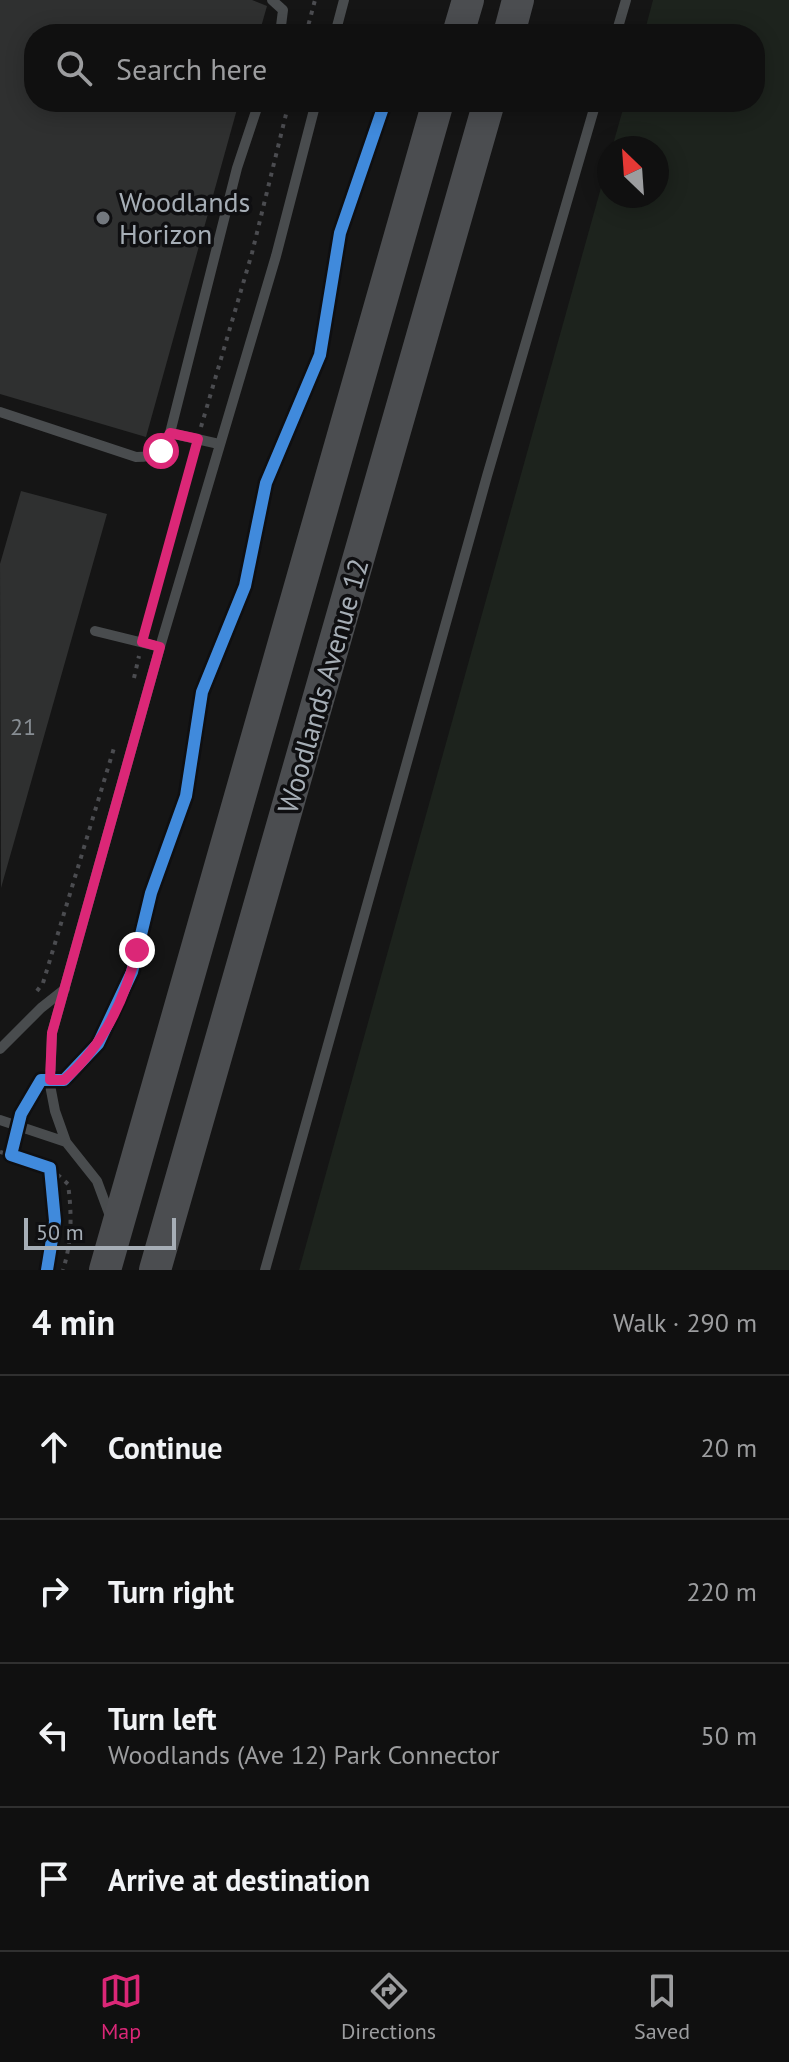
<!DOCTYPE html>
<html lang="en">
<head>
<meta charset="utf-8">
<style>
	:root { --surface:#101010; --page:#191919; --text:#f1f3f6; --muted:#9c9d9f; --line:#303030; --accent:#db2777 }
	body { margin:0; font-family:"PT Sans",sans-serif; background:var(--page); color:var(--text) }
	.compass { position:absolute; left:597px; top:136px; width:72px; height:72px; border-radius:50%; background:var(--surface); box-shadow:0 4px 20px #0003; rotate:335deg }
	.scale { position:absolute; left:24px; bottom:20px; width:152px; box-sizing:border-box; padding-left:8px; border:4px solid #a6aeb6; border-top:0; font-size:22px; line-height:28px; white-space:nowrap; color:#a6aeb6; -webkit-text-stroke:6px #0f0f11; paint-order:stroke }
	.stop { position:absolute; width:24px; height:24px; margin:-18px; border:6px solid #db2777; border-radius:50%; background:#fff }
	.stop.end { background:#db2777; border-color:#fff; box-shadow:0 2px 8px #0008 }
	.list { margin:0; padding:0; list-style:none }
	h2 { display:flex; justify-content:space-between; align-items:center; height:104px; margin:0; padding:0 32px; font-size:34px }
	h2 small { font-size:26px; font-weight:400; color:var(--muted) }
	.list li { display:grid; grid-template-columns:52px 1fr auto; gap:24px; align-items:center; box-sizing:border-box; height:144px; padding:0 32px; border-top:2px solid var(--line) }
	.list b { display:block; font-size:30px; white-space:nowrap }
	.list p { margin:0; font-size:26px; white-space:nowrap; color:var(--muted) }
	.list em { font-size:26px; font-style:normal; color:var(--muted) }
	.icon { flex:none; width:44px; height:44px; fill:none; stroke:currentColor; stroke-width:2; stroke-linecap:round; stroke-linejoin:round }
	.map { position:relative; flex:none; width:789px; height:1270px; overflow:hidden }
	.search { position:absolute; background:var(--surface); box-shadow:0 4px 20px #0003; left:24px; right:24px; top:24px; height:88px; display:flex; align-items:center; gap:20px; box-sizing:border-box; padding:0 28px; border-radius:32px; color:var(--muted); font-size:30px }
	.sheet { height:680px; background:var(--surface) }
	nav { display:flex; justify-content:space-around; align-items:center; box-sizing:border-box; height:112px; border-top:2px solid var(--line); background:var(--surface); font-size:22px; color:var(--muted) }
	nav a { display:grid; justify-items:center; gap:4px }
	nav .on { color:var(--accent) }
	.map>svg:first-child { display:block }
	.green { fill:#1d231d }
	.building { fill:#2f3030 }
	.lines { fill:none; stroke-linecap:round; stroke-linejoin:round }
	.path { stroke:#4b4c50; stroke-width:4; stroke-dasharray:4 6; stroke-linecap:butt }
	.lane { stroke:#494c4e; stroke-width:10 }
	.primary { stroke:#4b4d50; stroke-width:32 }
	.cycleway-casing { stroke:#0f0f11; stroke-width:17 }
	.cycleway { stroke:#408adc; stroke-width:12 }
	.route { stroke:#db2777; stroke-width:10 }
	.poi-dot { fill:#73787e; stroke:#0f0f11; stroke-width:3 }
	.labels { text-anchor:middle; stroke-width:7; stroke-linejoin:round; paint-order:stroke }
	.number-label { font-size:24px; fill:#888e94 }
	.poi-label { font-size:28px; fill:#a6aeb6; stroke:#0f0f11; text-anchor:start }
	.street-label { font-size:28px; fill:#a6aeb6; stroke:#0f0f11 }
</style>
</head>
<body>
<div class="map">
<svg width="789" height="1270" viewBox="0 0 789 1270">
	<rect width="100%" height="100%" fill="#151515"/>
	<path class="green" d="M653,0H789V1270H299L609,159V196H657V148H612L625,102H755V34H644Z"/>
	<path class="building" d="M0,0H252L267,6L259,34H34V102H239L146,437L0,394Z
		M21,491L107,514L1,888L0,564Z"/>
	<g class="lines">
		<path class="path" d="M306,34L315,0
			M201,427L252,253L289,102
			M146,628L195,451
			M134,678L139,656
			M37,991L43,983L114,748
			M0,1152L11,1155
			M50,1168L68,1184C72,1214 72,1241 63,1270"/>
		<path class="lane" d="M272,0L283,10L280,34
			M335,34L344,0
			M616,34L626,0
			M0,412L136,457C157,457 161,451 170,433L237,168L259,102
			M170,433L219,444
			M95,631L160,647
			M0,1049L41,1008L65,989
			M0,1120L66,1142
			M110,1216L97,1181L66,1142L55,1111L50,1085L52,1033L160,647L276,256L316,102
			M265,1270L487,476L596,102"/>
		<path class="primary" d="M458,34L468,0
			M509,34L518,0
			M105,1270L438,102
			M155,1270L489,102"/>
		<defs>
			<path id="cycleway" d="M47,1270L55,1221L50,1168L11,1155L21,1114L41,1080H64L98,1044L132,972L151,893L186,796L202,692L245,586L266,483L320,355L340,233L385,102"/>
		</defs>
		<use href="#cycleway" class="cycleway-casing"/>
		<use href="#cycleway" class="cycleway"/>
	</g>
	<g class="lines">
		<path class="route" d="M137,950C125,1000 103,1046 64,1080H50L52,1033L160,647L142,642L198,439L170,433L161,451"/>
	</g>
	<circle class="poi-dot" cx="103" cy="218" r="8"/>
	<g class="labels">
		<g class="number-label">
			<text x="23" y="735">21</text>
		</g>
		<g class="poi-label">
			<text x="119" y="212">Woodlands<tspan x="119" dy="32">Horizon</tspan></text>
		</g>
		<g class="street-label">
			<text transform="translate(323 686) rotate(-74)" y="10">Woodlands Avenue 12</text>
		</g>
	</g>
</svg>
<svg class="compass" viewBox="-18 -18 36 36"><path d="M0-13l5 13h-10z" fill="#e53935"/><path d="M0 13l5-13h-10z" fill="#9c9d9f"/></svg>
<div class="scale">50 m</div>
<div class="stop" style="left:161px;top:451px"></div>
<div class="stop end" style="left:137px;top:950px"></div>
<div class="search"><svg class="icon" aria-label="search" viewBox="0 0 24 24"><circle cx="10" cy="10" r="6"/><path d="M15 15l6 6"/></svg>Search here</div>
</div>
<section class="sheet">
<h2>4 min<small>Walk · 290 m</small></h2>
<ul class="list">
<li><svg class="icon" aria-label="ahead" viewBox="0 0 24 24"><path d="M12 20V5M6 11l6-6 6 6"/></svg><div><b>Continue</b></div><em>20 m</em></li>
<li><svg class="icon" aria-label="right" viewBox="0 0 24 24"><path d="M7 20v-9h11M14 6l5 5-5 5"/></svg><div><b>Turn right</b></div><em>220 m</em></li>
<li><svg class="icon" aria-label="left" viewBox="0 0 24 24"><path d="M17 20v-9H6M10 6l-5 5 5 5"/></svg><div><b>Turn left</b><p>Woodlands (Ave 12) Park Connector</p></div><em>50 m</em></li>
<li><svg class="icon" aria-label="arrive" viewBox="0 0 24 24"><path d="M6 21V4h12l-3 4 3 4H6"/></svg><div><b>Arrive at destination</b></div></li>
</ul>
</section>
<nav>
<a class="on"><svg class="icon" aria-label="map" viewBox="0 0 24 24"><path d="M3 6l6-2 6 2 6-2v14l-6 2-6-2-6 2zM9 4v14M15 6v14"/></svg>Map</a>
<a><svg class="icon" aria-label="directions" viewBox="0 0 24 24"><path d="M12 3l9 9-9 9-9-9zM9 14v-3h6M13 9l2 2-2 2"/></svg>Directions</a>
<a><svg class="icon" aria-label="saved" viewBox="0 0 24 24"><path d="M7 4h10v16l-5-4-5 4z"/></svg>Saved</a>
</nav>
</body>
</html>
